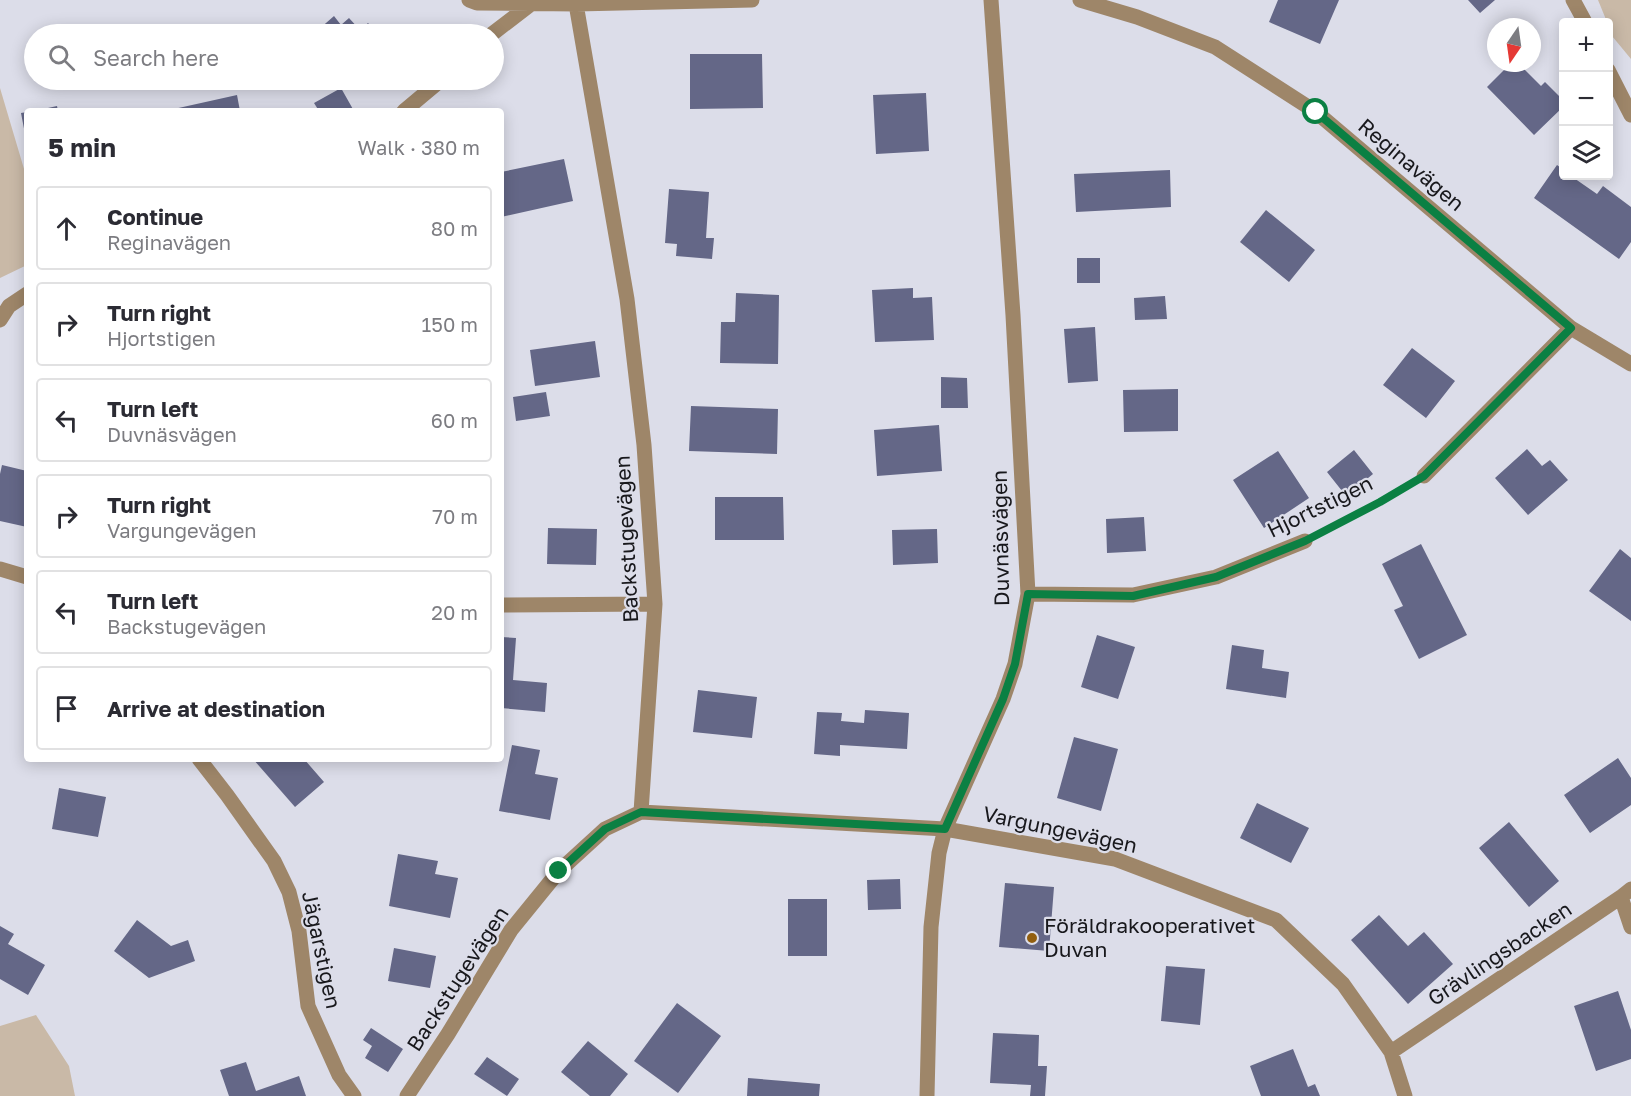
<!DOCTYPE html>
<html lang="en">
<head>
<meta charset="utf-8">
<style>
	:root { --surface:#fff; --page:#f2f2f3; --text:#2b2b33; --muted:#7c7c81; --line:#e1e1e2 }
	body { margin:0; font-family:"Golos Text",sans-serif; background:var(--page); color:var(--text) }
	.controls { position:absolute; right:18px; top:18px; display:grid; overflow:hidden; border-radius:6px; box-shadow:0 3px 15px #0003 }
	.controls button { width:54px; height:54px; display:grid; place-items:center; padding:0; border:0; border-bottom:2px solid var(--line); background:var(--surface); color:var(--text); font:30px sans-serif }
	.compass { position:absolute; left:1487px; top:18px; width:54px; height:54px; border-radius:50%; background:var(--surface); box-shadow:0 3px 15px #0003; rotate:193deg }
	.stop { position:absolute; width:18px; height:18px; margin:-14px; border:4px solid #0b8043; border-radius:50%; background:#fff }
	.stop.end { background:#0b8043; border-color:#fff; box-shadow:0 2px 6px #0008 }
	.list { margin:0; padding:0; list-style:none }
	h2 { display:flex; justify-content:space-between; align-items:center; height:78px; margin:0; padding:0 24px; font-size:26px }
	h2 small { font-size:20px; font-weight:400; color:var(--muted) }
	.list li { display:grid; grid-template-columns:39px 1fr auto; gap:18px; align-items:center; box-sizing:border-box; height:84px; margin:0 12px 12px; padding:0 12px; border:2px solid var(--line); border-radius:6px }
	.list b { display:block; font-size:22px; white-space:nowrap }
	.list p { margin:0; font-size:20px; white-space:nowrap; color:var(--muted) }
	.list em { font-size:20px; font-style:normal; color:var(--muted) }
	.icon { flex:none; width:33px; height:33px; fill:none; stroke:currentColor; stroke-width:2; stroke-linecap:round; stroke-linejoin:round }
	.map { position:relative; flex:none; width:1631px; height:1096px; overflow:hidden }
	.search { position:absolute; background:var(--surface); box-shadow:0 3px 15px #0003; left:24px; top:24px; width:480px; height:66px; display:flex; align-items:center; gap:15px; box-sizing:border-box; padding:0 21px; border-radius:33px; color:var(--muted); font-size:22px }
	.panel { position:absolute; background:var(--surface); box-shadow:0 3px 15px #0003; left:24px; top:108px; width:480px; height:654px; border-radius:6px }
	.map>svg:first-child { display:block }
	.green { fill:#c9b9a7 }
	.building { fill:#646787 }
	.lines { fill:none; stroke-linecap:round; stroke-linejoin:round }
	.path { stroke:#9899a2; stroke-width:4; stroke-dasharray:6 3; stroke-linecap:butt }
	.minor { stroke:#9e8669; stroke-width:15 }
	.route { stroke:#0b8043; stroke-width:8 }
	.poi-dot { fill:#925f10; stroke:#dcdde9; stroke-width:2 }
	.labels { text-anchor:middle; stroke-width:4.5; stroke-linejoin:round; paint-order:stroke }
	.street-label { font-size:21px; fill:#18181c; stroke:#dcdde9 }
	.poi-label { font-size:21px; fill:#18181c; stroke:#dcdde9; text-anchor:start }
</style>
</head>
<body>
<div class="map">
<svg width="1631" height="1096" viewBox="0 0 1631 1096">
	<rect width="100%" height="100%" fill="#dcdde9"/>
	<path class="green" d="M1598,0H1631V59L1612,36L1608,22H1607Z
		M0,88L27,179V265L0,278Z
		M36,1015L69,1066L75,1096H0V1026Z"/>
	<path class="building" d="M1278,0H1339L1320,44L1269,22Z
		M1468,0H1495L1480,13Z
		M334,16L341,25L349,18L360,30L368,23L378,34H322L318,30Z
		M690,54H762L763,108L690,109Z
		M1511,63H1518L1541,86L1545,82L1564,101V106L1534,135L1487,87Z
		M348,80H366L356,88Z
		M341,88L354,111H319L314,103Z
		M926,93L929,151L876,154L873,95Z
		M237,95L240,111H175L174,109Z
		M57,106L58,111H39V110Z
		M27,112V138L26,139L21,113Z
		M564,159L573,201L501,217V172Z
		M1557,165L1564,170V176H1571L1597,194L1603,186L1631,207V242L1619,259L1534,198Z
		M1170,170L1171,207L1076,212L1074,174Z
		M669,189L709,192L706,238H714L712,259L676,256L677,244L665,243Z
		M1266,210L1315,250L1289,282L1240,242Z
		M1077,258H1100V283H1077Z
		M913,288V298L932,297L934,340L875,342L872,290Z
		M736,293L779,295L778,364L720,363L721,322H735Z
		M1165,296L1167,319L1135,320L1134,298Z
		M1095,327L1098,381L1068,383L1064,329Z
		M595,341L600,377L535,386L530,350Z
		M1412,348L1455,381L1426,418L1383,385Z
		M941,377L967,378L968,408H941Z
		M1178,389V431L1124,432L1123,390Z
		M546,392L550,416L516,421L513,397Z
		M691,406L778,409L777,454L689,451Z
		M939,425L942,471L877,476L874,430Z
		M1527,449L1542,466L1550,460L1568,480L1528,515L1495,478Z
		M1354,450L1373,474L1346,496L1327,472Z
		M1278,451L1309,498L1264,528L1233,480Z
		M2,465L27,471V527L0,521V474Z
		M715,497H783L784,540H715Z
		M1144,517L1146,551L1107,553L1106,519Z
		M548,528L597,529L596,565L547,564Z
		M937,529L938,563L893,565L892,530Z
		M1421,544L1467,635L1419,659L1394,610L1403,606L1382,564Z
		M1620,549L1631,558V621L1589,591Z
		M1097,635L1135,647L1118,699L1081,687Z
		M501,637L516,638L513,680L547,683L545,712L501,708Z
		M1232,645L1264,650L1262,668L1289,672L1286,698L1226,689Z
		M698,690L757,697L752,738L693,732Z
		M865,710L909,713L907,749L840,745V756L814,754L817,712L842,713L841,721L864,723Z
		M1074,737L1118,749L1101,811L1057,798Z
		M512,745L540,750L535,774L558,778L550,820L499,811Z
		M1618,758L1631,778V805L1590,833L1564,795Z
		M253,759H304L324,782L295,807Z
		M59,788L106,797L98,837L52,829Z
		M1257,803L1309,828L1291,863L1240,838Z
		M1509,822L1559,881L1529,907L1479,848Z
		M398,854L438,861L435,874L458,878L450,918L389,906Z
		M900,879L901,909L868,910L867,880Z
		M1005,883L1054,887L1049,951L999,947Z
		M788,899H827V956H788Z
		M1379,915L1408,946L1424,932L1453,964L1408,1004L1351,940Z
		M137,920L171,946L188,940L195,961L149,978L114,951Z
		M0,926L14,934L8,944L45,965L28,995L0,979Z
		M394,948L436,956L430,988L388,981Z
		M1166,966L1205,969L1200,1025L1161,1021Z
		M1618,991L1631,1030V1059L1596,1071L1574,1006Z
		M677,1003L721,1036L678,1093L634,1061Z
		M371,1028L403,1049L388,1072L365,1058L372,1046L363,1040Z
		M993,1033L1039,1035L1038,1066H1047L1045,1096H1030L1031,1085L990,1083Z
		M588,1041L628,1074L610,1096H590L561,1072Z
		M1293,1049L1308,1087L1315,1084L1320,1096H1261L1250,1066Z
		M487,1057L519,1079L507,1096L474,1074Z
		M246,1062L256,1091L299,1076L306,1096H229L220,1070Z
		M748,1078L820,1084L819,1096H747Z"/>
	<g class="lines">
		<path class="path" d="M1324,531L1407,486"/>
		<path class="minor" d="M469,0L477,3L576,4L752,0
			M1080,0L1137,17L1215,47L1316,112L1571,328L1631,364
			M1573,0L1585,22
			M492,34L531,4
			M1608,70L1631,115
			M404,111L441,80
			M0,320L9,306L27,294
			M1424,476L1571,328
			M0,569L27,577
			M1028,594L1133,595L1216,577L1305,541
			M501,605L655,604
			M199,759L227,795L274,861L289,892L299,931L308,1006L339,1075L354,1096
			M641,812L945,829L1115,859L1276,920L1343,984L1391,1052L1405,1096
			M1621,897L1631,927
			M1391,1052L1621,897L1631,889
			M407,1096L448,1034L511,930L559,871L605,829L641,812L655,604L644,445L627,299L576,4
			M927,1096L931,927L939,853L945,829L1003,699L1015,664L1028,594L1013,315L991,0"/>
	</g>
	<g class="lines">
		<path class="route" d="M559,871L605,829L641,812L945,829L1003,699L1015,664L1028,594L1133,596L1216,577L1305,541L1380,502L1424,476L1571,328L1316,112"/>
	</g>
	<circle class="poi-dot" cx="1032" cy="938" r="6"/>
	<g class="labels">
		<g class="street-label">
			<text transform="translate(1411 165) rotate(40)" y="7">Reginavägen</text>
			<text transform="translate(1320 507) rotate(-26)" y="7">Hjortstigen</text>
			<text transform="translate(1001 538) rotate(-91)" y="7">Duvnäsvägen</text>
			<text transform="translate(627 539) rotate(-93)" y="7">Backstugevägen</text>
			<text transform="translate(1060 830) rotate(12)" y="7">Vargungevägen</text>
			<text transform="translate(321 950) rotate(78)" y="7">Jägarstigen</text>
			<text transform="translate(1500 954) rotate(-34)" y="7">Grävlingsbacken</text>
			<text transform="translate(458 979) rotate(-57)" y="7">Backstugevägen</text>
		</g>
		<g class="poi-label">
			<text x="1044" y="933">Föräldrakooperativet<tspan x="1044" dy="24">Duvan</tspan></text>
		</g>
	</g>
</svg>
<div class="controls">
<button>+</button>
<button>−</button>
<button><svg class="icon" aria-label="layers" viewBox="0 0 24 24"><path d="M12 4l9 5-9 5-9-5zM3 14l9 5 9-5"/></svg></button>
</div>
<svg class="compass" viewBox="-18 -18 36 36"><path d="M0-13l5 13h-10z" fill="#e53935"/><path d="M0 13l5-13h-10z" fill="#7c7c81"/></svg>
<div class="stop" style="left:1316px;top:112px"></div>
<div class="stop end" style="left:559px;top:871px"></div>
<div class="search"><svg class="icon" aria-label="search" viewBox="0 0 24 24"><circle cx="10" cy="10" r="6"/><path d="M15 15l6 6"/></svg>Search here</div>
<section class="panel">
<h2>5 min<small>Walk · 380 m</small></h2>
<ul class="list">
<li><svg class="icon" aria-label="ahead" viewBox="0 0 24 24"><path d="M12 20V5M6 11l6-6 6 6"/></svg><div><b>Continue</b><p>Reginavägen</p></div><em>80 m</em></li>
<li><svg class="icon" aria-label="right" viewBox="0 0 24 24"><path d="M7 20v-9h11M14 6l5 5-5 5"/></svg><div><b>Turn right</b><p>Hjortstigen</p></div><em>150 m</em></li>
<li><svg class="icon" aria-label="left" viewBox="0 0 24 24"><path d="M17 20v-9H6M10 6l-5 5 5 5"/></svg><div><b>Turn left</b><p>Duvnäsvägen</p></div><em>60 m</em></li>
<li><svg class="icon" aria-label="right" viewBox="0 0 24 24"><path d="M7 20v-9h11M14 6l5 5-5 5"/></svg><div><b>Turn right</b><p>Vargungevägen</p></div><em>70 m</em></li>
<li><svg class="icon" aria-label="left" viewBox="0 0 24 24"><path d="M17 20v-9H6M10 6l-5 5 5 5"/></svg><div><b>Turn left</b><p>Backstugevägen</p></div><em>20 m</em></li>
<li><svg class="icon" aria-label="arrive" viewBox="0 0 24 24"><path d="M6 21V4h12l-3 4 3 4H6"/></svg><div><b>Arrive at destination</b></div></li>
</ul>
</section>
</div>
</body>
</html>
